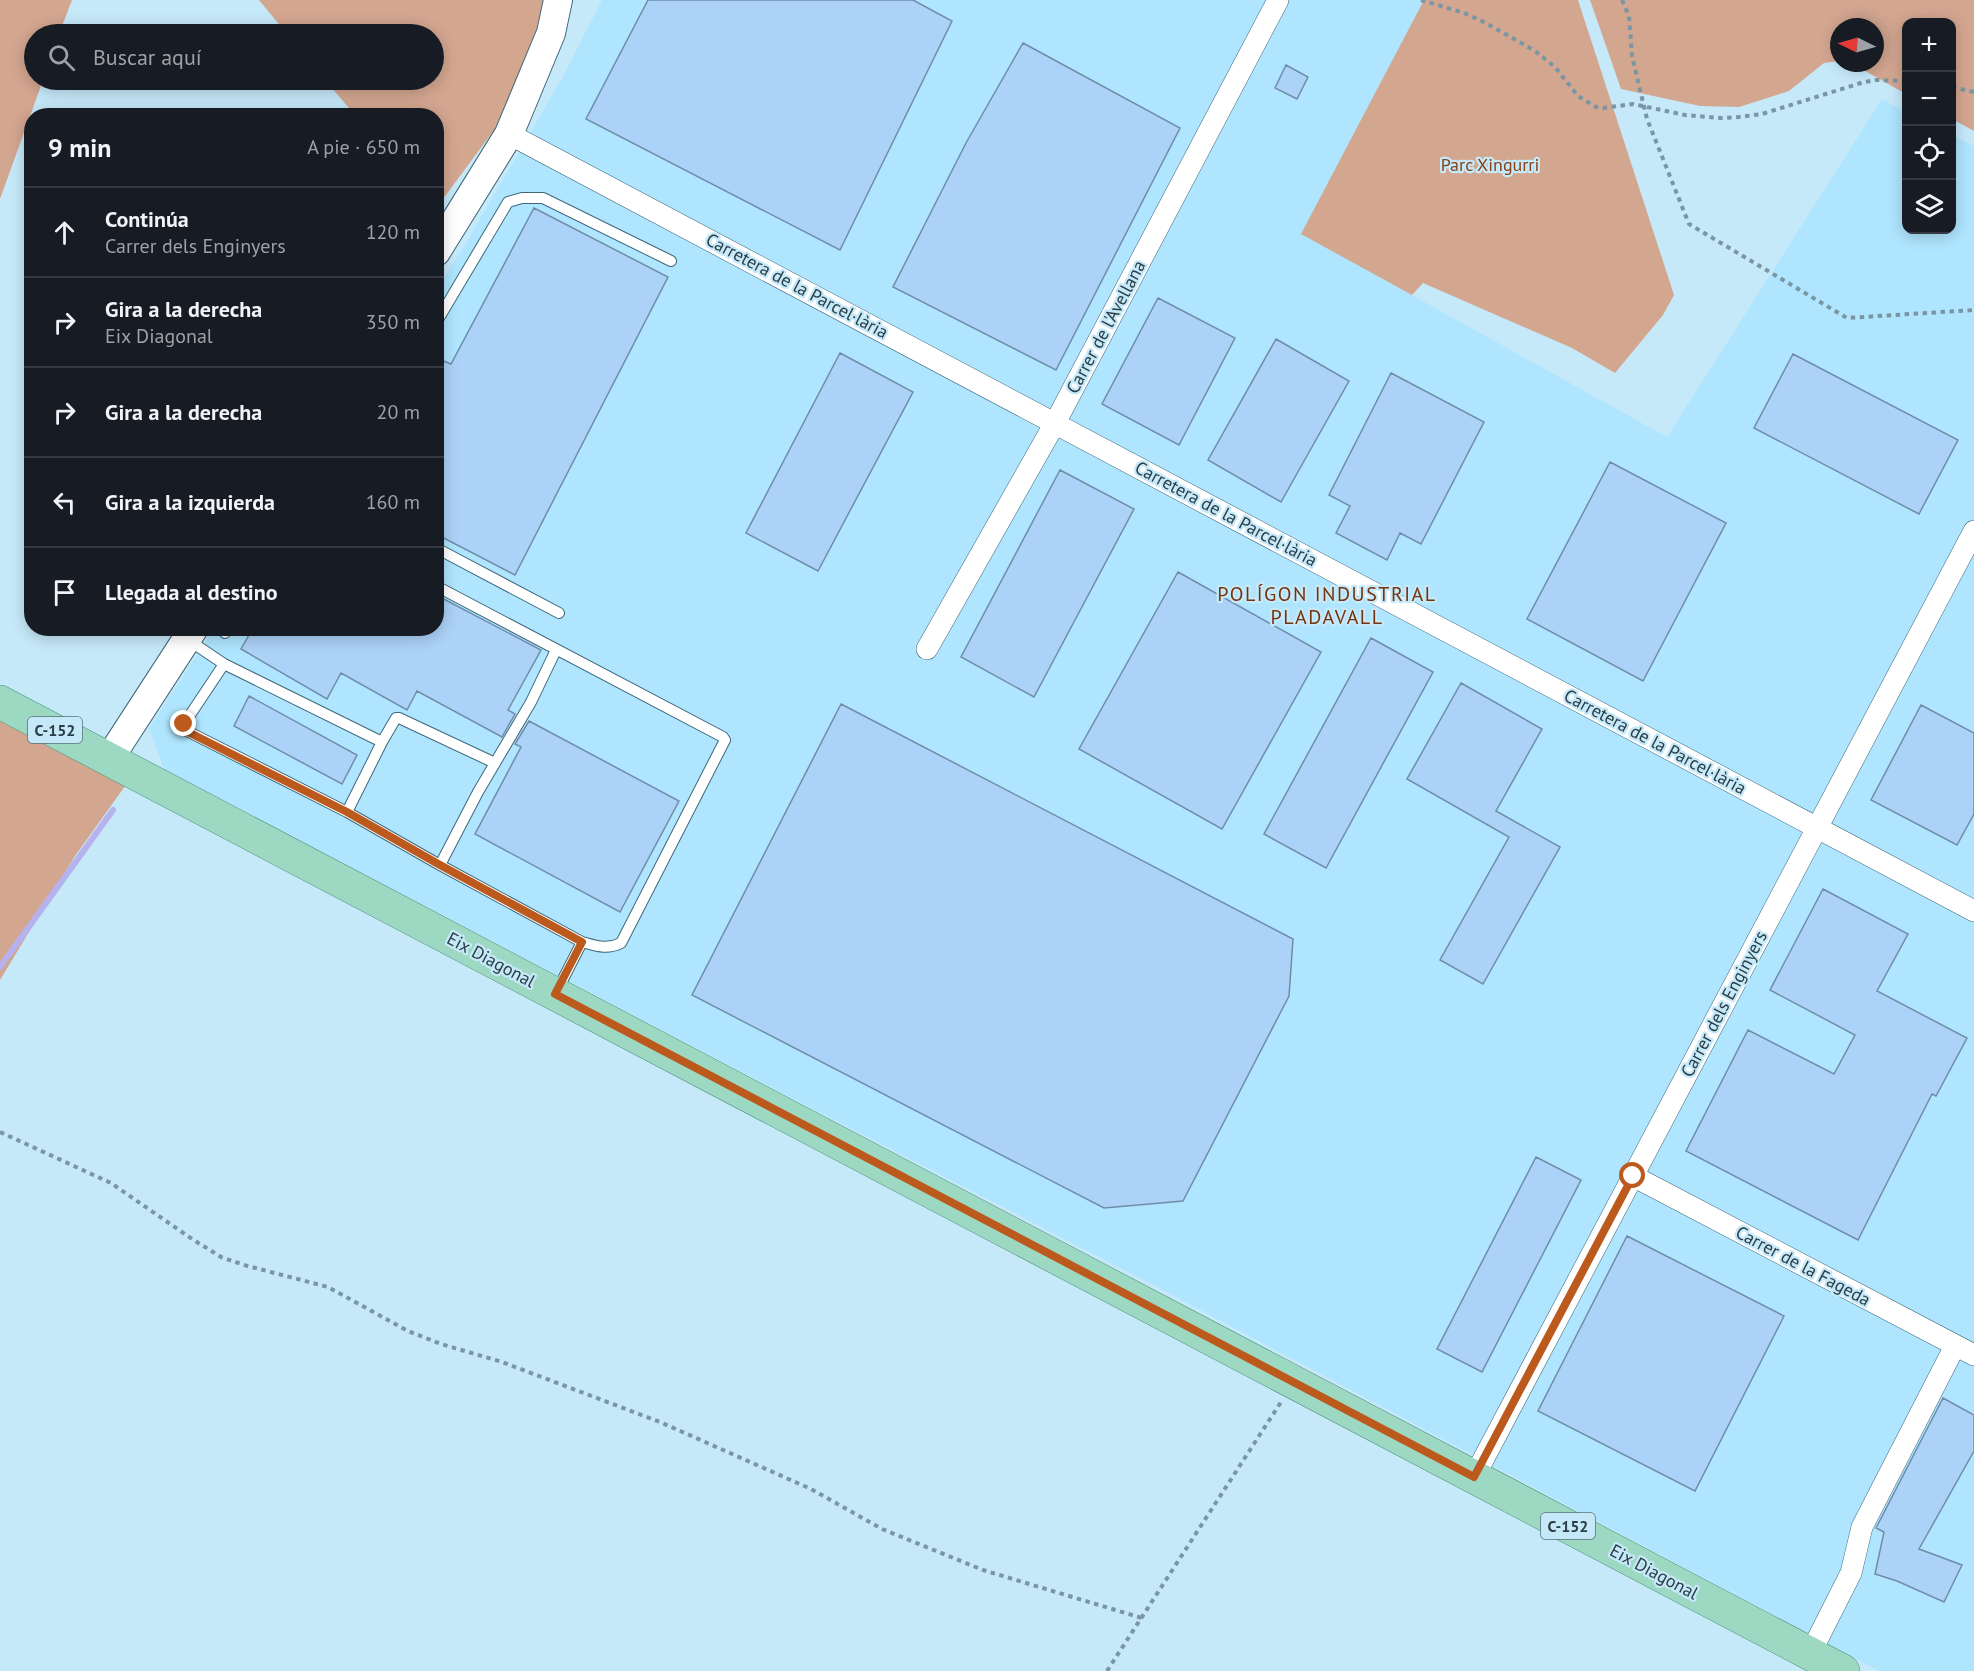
<!DOCTYPE html>
<html lang="es">
<head>
<meta charset="utf-8">
<style>
	:root { --surface:#171b24; --page:#20242c; --text:#f1f3f6; --muted:#9ea1a6; --line:#363941 }
	body { margin:0; font-family:"PT Sans",sans-serif; background:var(--page); color:var(--text) }
	.controls { position:absolute; right:18px; top:18px; display:grid; overflow:hidden; border-radius:12px; box-shadow:0 3px 15px #0003 }
	.controls button { width:54px; height:54px; display:grid; place-items:center; padding:0; border:0; border-bottom:2px solid var(--line); background:var(--surface); color:var(--text); font:30px sans-serif }
	.compass { position:absolute; left:1830px; top:18px; width:54px; height:54px; border-radius:50%; background:var(--surface); box-shadow:0 3px 15px #0003; rotate:275deg }
	.stop { position:absolute; width:18px; height:18px; margin:-14px; border:4px solid #bc5a1e; border-radius:50%; background:#fff }
	.stop.end { background:#bc5a1e; border-color:#fff; box-shadow:0 2px 6px #0008 }
	.list { margin:0; padding:0; list-style:none }
	h2 { display:flex; justify-content:space-between; align-items:center; height:78px; margin:0; padding:0 24px; font-size:26px }
	h2 small { font-size:20px; font-weight:400; color:var(--muted) }
	.list li { display:grid; grid-template-columns:39px 1fr auto; gap:18px; align-items:center; box-sizing:border-box; height:90px; padding:0 24px; border-top:2px solid var(--line) }
	.list b { display:block; font-size:22px; white-space:nowrap }
	.list p { margin:0; font-size:20px; white-space:nowrap; color:var(--muted) }
	.list em { font-size:20px; font-style:normal; color:var(--muted) }
	.icon { flex:none; width:33px; height:33px; fill:none; stroke:currentColor; stroke-width:2; stroke-linecap:round; stroke-linejoin:round }
	.map { position:relative; flex:none; width:1974px; height:1671px; overflow:hidden }
	.search { position:absolute; background:var(--surface); box-shadow:0 3px 15px #0003; left:24px; top:24px; width:420px; height:66px; display:flex; align-items:center; gap:15px; box-sizing:border-box; padding:0 21px; border-radius:33px; color:var(--muted); font-size:22px }
	.panel { position:absolute; background:var(--surface); box-shadow:0 3px 15px #0003; left:24px; top:108px; width:420px; height:528px; border-radius:24px }
	.map>svg:first-child { display:block }
	.built { fill:#afe5fe }
	.green { fill:#d3a690 }
	.lines { fill:none; stroke-linecap:round; stroke-linejoin:round }
	.stream { stroke:#b6b2ed; stroke-width:6 }
	.building { fill:#acd2f7; stroke:#6f8da9; stroke-width:1.5 }
	.lane-casing { stroke:#3e687a; stroke-width:12 }
	.street-casing { stroke:#3e687a; stroke-width:22 }
	.secondary-casing { stroke:#3e687a; stroke-width:30 }
	.primary-casing { stroke:#4a917d; stroke-width:34 }
	.path { stroke:#7b96a3; stroke-width:4; stroke-dasharray:4.5 4.5; stroke-linecap:butt }
	.lane { stroke:#fff; stroke-width:10 }
	.street { stroke:#fff; stroke-width:21 }
	.secondary { stroke:#fff; stroke-width:28 }
	.primary { stroke:#9dd8c2; stroke-width:33 }
	.route { stroke:#bc5a1e; stroke-width:8 }
	.labels { text-anchor:middle; stroke-width:4.5; stroke-linejoin:round; paint-order:stroke }
	.shield { fill:#c6e9fa; stroke:#5a717c; stroke-width:1.5 }
	.shield-label { font-size:16px; font-weight:bold; fill:#2b3e46 }
	.park-label { font-size:18px; fill:#884015; stroke:#c6e9fa }
	.street-label { font-size:18px; fill:#2b3e46; stroke:#c6e9fa }
	.neighbourhood-label { font-size:20px; letter-spacing:1.5px; fill:#73350f; stroke:#c6e9fa }
</style>
</head>
<body>
<div class="map">
<svg width="1974" height="1671" viewBox="0 0 1974 1671">
	<rect width="100%" height="100%" fill="#c6e9fa"/>
	<path class="built" d="M602,0H1424L1302,234L1667,437L1882,99L1906,112V230H1952V135L1974,146V1671H1879L1159,1288L748,1075L164,769L149,728L214,629L436,628L437,289L466,243L565,73Z"/>
	<path class="green" d="M0,0H72L59,34H34V80H43L0,199Z
		M259,0H559L517,99L437,207L436,116L355,115L325,80H434V34H287Z
		M1424,0H1578L1674,295L1663,315L1615,373L1572,348L1423,283L1412,295L1301,234Z
		M1590,0H1974V131L1952,119V22H1906V94L1851,63H1875V27H1839V61L1824,63L1789,91L1739,107L1700,106L1621,89Z
		M0,714L128,782L75,856L0,980Z"/>
	<g class="lines">
		<path class="stream" d="M0,967L113,810"/>
	</g>
	<path class="building" d="M648,0H913L952,21L840,250L586,119Z
		M1023,43L1180,128L1056,370L893,287L966,143Z
		M1286,65L1308,77L1297,99L1275,88Z
		M534,208L668,277L515,575L436,534V358L451,364Z
		M1158,298L1235,338L1179,445L1102,404Z
		M1276,339L1349,381L1281,502L1208,460Z
		M840,353L913,392L818,571L746,533Z
		M1793,354L1958,440L1919,514L1754,428Z
		M1391,373L1484,422L1421,544L1400,533L1387,560L1336,533L1350,506L1329,495Z
		M1610,462L1726,523L1643,681L1527,619Z
		M1060,470L1134,509L1034,697L961,657Z
		M1178,572L1321,652L1222,829L1079,749Z
		M436,595L541,650L508,710L515,714L502,737L417,691L407,710L341,673L327,699L241,649L253,628H436Z
		M1371,638L1433,672L1326,868L1264,834Z
		M1461,683L1542,729L1496,811L1560,847L1483,984L1440,960L1509,837L1407,779Z
		M249,696L357,755L342,784L234,726Z
		M841,704L1293,939L1289,996L1183,1201L1104,1208L692,995Z
		M1921,705L1974,733V814L1957,845L1871,800Z
		M529,721L679,801L620,912L475,834L521,747L515,744Z
		M1823,889L1908,934L1877,991L1967,1038L1936,1096L1932,1094L1858,1240L1686,1151L1748,1030L1834,1074L1855,1035L1770,990Z
		M1536,1157L1581,1180L1482,1372L1437,1349Z
		M1627,1236L1784,1316L1695,1491L1538,1411Z
		M1943,1398L1974,1415V1451L1919,1549L1962,1565L1944,1602L1897,1581L1875,1574L1884,1532L1876,1528Z"/>
	<g class="lines">
		<defs>
			<path id="lane" d="M436,323L508,202L522,198H543L671,261
				M436,548L559,613
				M436,586L723,737L725,740L621,943C607,950 597,946 582,942
				M225,633L228,628
				M187,639L224,664L382,742L347,812
				M224,664L184,724L185,730L347,812L440,865L582,942L557,991
				M382,742L396,718H399L495,763
				M440,865L478,792L531,702L556,650"/>
			<path id="street" d="M509,134L1974,911
				M927,649L1055,423L1278,0
				M1633,1176L1974,1355
				M1474,1477L1974,531
				M1810,1654L1851,1573L1862,1527L1955,1346"/>
			<path id="secondary" d="M436,252L509,134L551,33L558,0
				M109,759L194,628"/>
			<path id="primary" d="M0,702L1843,1671"/>
		</defs>
		<use href="#lane" class="lane-casing"/>
		<use href="#street" class="street-casing"/>
		<use href="#secondary" class="secondary-casing"/>
		<use href="#primary" class="primary-casing"/>
		<path class="path" d="M1421,0L1464,13L1486,23L1535,51L1555,67L1578,96L1596,107L1603,108L1633,104L1685,115L1721,118L1739,117L1762,114L1864,82L1876,80L1906,81
			M1622,0L1629,16L1632,56L1647,119L1689,224L1847,318L1974,310
			M1952,87L1974,92
			M0,1132L111,1183L192,1239L221,1257L244,1265L328,1287L408,1331L441,1344L502,1362L660,1422L811,1489L882,1529L983,1570L1142,1618
			M1107,1671L1281,1402"/>
		<use href="#lane" class="lane"/>
		<use href="#street" class="street"/>
		<use href="#secondary" class="secondary"/>
		<use href="#primary" class="primary"/>
	</g>
	<g class="lines">
		<path class="route" d="M184,724L185,730L190,733L347,812L440,865L582,942L555,994L1474,1477L1633,1176"/>
	</g>
	<g class="labels">
		<g class="shield">
			<rect x="28" y="717" width="54" height="26" rx="4.5"/>
			<rect x="1541" y="1513" width="54" height="26" rx="4.5"/>
		</g>
		<g class="shield-label">
			<text x="55" y="736">C-152</text>
			<text x="1568" y="1532">C-152</text>
		</g>
		<g class="park-label">
			<text x="1490" y="171">Parc Xingurri</text>
		</g>
		<g class="street-label">
			<text transform="translate(797 286) rotate(28)" y="6">Carretera de la Parcel·lària</text>
			<text transform="translate(1106 327) rotate(-62)" y="6">Carrer de l'Avellana</text>
			<text transform="translate(1226 514) rotate(28)" y="6">Carretera de la Parcel·lària</text>
			<text transform="translate(1655 742) rotate(28)" y="6">Carretera de la Parcel·lària</text>
			<text transform="translate(491 960) rotate(28)" y="6">Eix Diagonal</text>
			<text transform="translate(1724 1004) rotate(-62)" y="6">Carrer dels Enginyers</text>
			<text transform="translate(1803 1266) rotate(28)" y="6">Carrer de la Fageda</text>
			<text transform="translate(1654 1572) rotate(28)" y="6">Eix Diagonal</text>
		</g>
		<g class="neighbourhood-label">
			<text x="1327" y="601">POLÍGON INDUSTRIAL<tspan x="1327" dy="23">PLADAVALL</tspan></text>
		</g>
	</g>
</svg>
<div class="controls">
<button>+</button>
<button>−</button>
<button><svg class="icon" aria-label="locate" viewBox="0 0 24 24"><circle cx="12" cy="12" r="6"/><path d="M12 2v4M12 18v4M2 12h4M18 12h4"/></svg></button>
<button><svg class="icon" aria-label="layers" viewBox="0 0 24 24"><path d="M12 4l9 5-9 5-9-5zM3 14l9 5 9-5"/></svg></button>
</div>
<svg class="compass" viewBox="-18 -18 36 36"><path d="M0-13l5 13h-10z" fill="#e53935"/><path d="M0 13l5-13h-10z" fill="#9ea1a6"/></svg>
<div class="stop" style="left:1633px;top:1176px"></div>
<div class="stop end" style="left:184px;top:724px"></div>
<div class="search"><svg class="icon" aria-label="search" viewBox="0 0 24 24"><circle cx="10" cy="10" r="6"/><path d="M15 15l6 6"/></svg>Buscar aquí</div>
<section class="panel">
<h2>9 min<small>A pie · 650 m</small></h2>
<ul class="list">
<li><svg class="icon" aria-label="ahead" viewBox="0 0 24 24"><path d="M12 20V5M6 11l6-6 6 6"/></svg><div><b>Continúa</b><p>Carrer dels Enginyers</p></div><em>120 m</em></li>
<li><svg class="icon" aria-label="right" viewBox="0 0 24 24"><path d="M7 20v-9h11M14 6l5 5-5 5"/></svg><div><b>Gira a la derecha</b><p>Eix Diagonal</p></div><em>350 m</em></li>
<li><svg class="icon" aria-label="right" viewBox="0 0 24 24"><path d="M7 20v-9h11M14 6l5 5-5 5"/></svg><div><b>Gira a la derecha</b></div><em>20 m</em></li>
<li><svg class="icon" aria-label="left" viewBox="0 0 24 24"><path d="M17 20v-9H6M10 6l-5 5 5 5"/></svg><div><b>Gira a la izquierda</b></div><em>160 m</em></li>
<li><svg class="icon" aria-label="arrive" viewBox="0 0 24 24"><path d="M6 21V4h12l-3 4 3 4H6"/></svg><div><b>Llegada al destino</b></div></li>
</ul>
</section>
</div>
</body>
</html>
